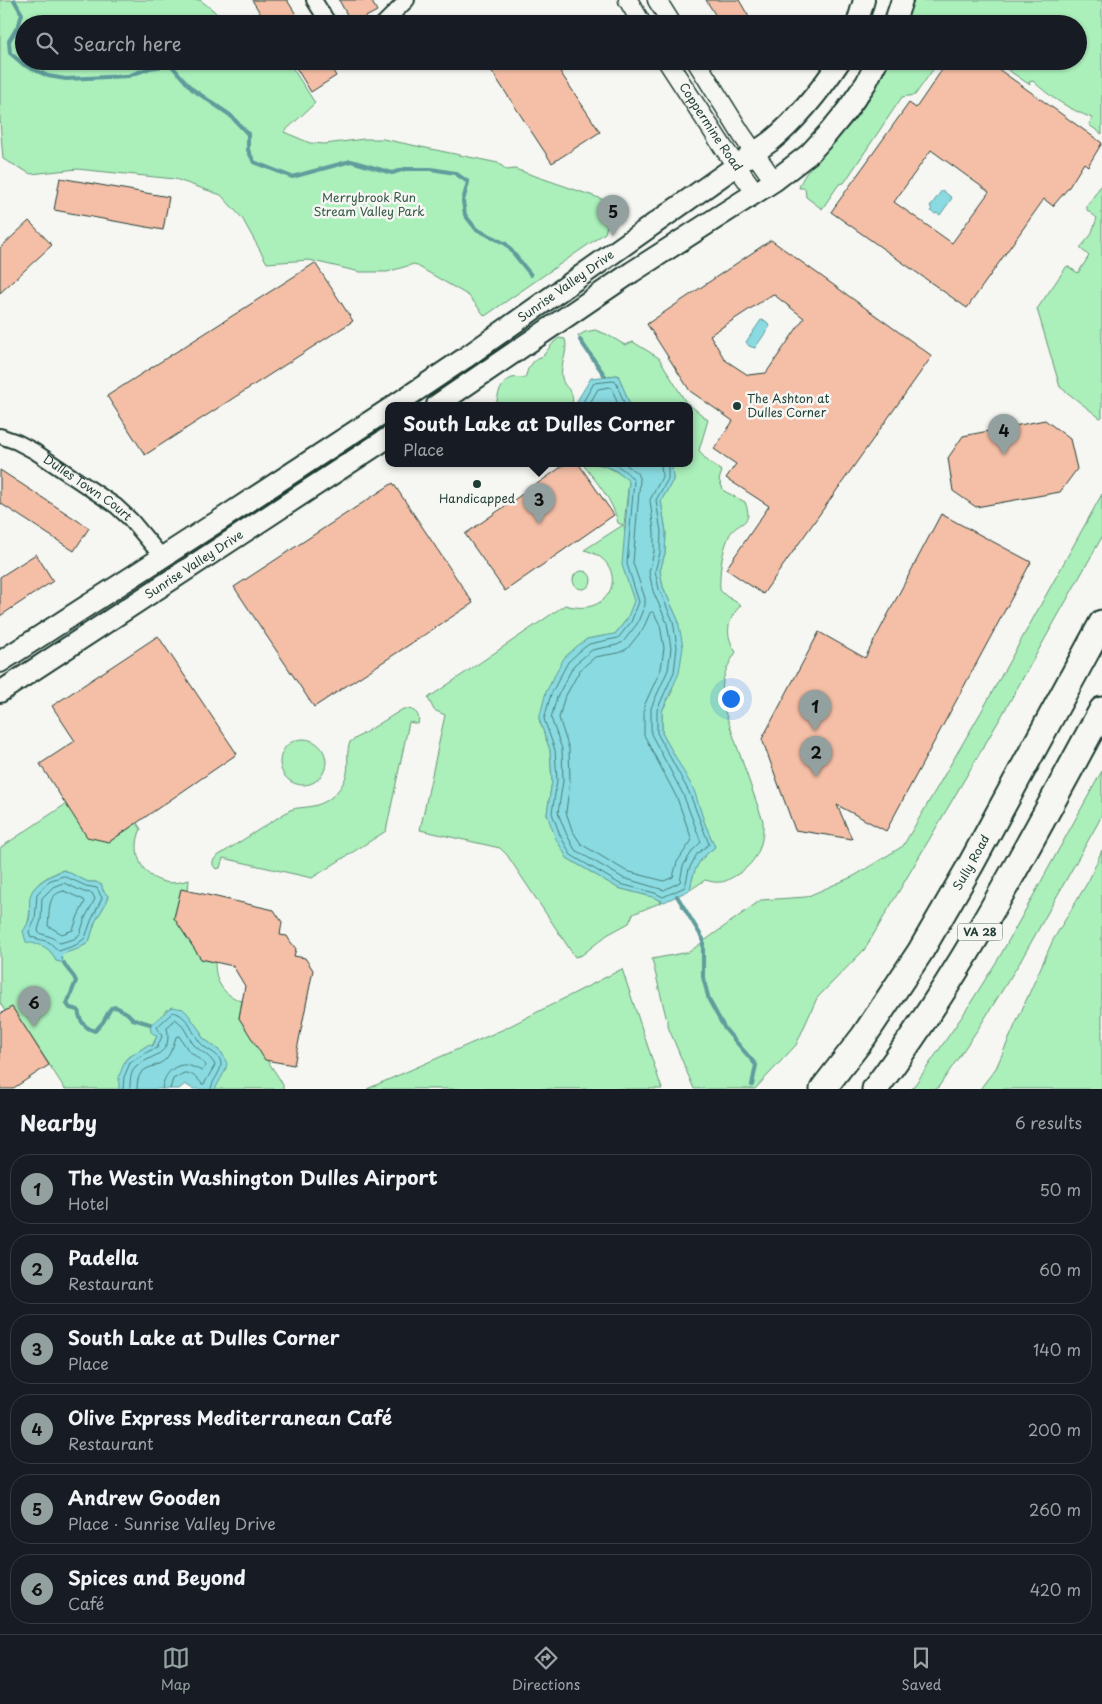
<!DOCTYPE html>
<html lang="en">
<head>
<meta charset="utf-8">
<style>
	:root { --surface:#171b24; --page:#20242c; --text:#f1f3f6; --muted:#9ea1a6; --line:#363941; --accent:#92a19f }
	body { margin:0; font-family:"Playpen Sans",sans-serif; background:var(--page); color:var(--text) }
	.you { position:absolute; left:730px; top:698px; width:18px; height:18px; margin:-12px; border:4px solid #fff; border-radius:50%; background:#1a73e8; box-shadow:0 0 0 8px #1a73e833 }
	.badge { display:grid; place-items:center; width:32px; height:32px; border-radius:50%; background:var(--accent); color:#111; font-size:16px; font-weight:700 }
	.pin { position:absolute; translate:-50% -41px; filter:drop-shadow(0 1px 2px #0008) }
	.pin::after { content:''; position:absolute; top:26px; width:18px; height:15px; background:inherit; clip-path:polygon(0 0,100% 0,50% 100%) }
	.popup { position:absolute; left:385px; top:402px; width:308px; height:65px; box-sizing:border-box; display:grid; place-content:center; border-radius:10px; background:var(--surface); filter:drop-shadow(0 1px 4px #0005); font-size:16px; white-space:nowrap; color:var(--muted) }
	.popup b { font-size:19px; color:var(--text) }
	.popup::after { content:''; position:absolute; left:50%; top:100%; margin-left:-10px; border:10px solid transparent; border-top-color:var(--surface) }
	.list { margin:0; padding:0; list-style:none }
	h2 { display:flex; justify-content:space-between; align-items:center; height:65px; margin:0; padding:0 20px; font-size:21px }
	h2 small { font-size:16px; font-weight:400; color:var(--muted) }
	.list li { display:grid; grid-template-columns:32px 1fr auto; gap:15px; align-items:center; box-sizing:border-box; height:70px; margin:0 10px 10px; padding:0 10px; border:1px solid var(--line); border-radius:20px }
	.list b { display:block; font-size:19px; white-space:nowrap }
	.list p { margin:0; font-size:16px; white-space:nowrap; color:var(--muted) }
	.list em { font-size:16px; font-style:normal; color:var(--muted) }
	.icon { flex:none; width:28px; height:28px; fill:none; stroke:currentColor; stroke-width:2; stroke-linecap:round; stroke-linejoin:round }
	.map { position:relative; flex:none; width:1102px; height:1089px; overflow:hidden }
	.search { position:absolute; background:var(--surface); box-shadow:0 1px 4px #0004; left:15px; right:15px; top:15px; height:55px; display:flex; align-items:center; gap:12px; box-sizing:border-box; padding:0 18px; border-radius:28px; color:var(--muted); font-size:19px }
	.sheet { height:545px; background:var(--surface) }
	nav { display:flex; justify-content:space-around; align-items:center; box-sizing:border-box; height:70px; border-top:1px solid var(--line); background:var(--surface); font-size:14px; color:var(--muted) }
	nav a { display:grid; justify-items:center; gap:2px }
	nav .on { color:var(--accent) }
	.map>svg:first-child { display:block }
	.green { fill:#abefba; stroke:#659677; fill-rule:evenodd }
	.water { fill:#89dbe1; stroke:#5f9c9c }
	.lines { fill:none; stroke-linecap:round; stroke-linejoin:round }
	.shore { stroke:#497c79; stroke-width:1 }
	.stream { stroke:#5f9c9c; stroke-width:4 }
	.building { fill:#f5bfa7; stroke:#1f3d34; fill-rule:evenodd }
	.minor-casing { stroke:#1f3d34; stroke-width:18 }
	.tertiary-casing { stroke:#1f3d34; stroke-width:21 }
	.secondary-casing { stroke:#1f3d34; stroke-width:24 }
	.motorway-casing { stroke:#1f3d34; stroke-width:29 }
	.minor { stroke:#f6f6f2; stroke-width:14 }
	.tertiary { stroke:#f6f6f2; stroke-width:18 }
	.secondary { stroke:#f6f6f2; stroke-width:20 }
	.motorway { stroke:#f6f6f2; stroke-width:25 }
	.poi-dot { fill:#1f3d34; stroke:#f6f6f2; stroke-width:2 }
	.labels { text-anchor:middle; stroke-width:5; stroke-linejoin:round; paint-order:stroke }
	.shield { fill:#f6f6f2; stroke:#60746d; stroke-width:1 }
	.shield-label { font-size:11px; font-weight:bold; fill:#1f3d34 }
	.street-label { font-size:12px; fill:#1f3d34; stroke:#f6f6f2 }
	.park-label { font-size:12px; fill:#345848; stroke:#f6f6f2 }
	.poi-label { font-size:12px; fill:#1f3d34; stroke:#f6f6f2; text-anchor:start }
</style>
</head>
<body>
<div class="map">
<svg width="1102" height="1089" viewBox="0 0 1102 1089">
	<rect width="100%" height="100%" fill="#f6f6f2"/>
	<filter id="ink" filterUnits="userSpaceOnUse"><feTurbulence type="fractalNoise" baseFrequency=".02" numOctaves="2"/><feDisplacementMap in="SourceGraphic" scale="10" xChannelSelector="R" yChannelSelector="G"/><feConvolveMatrix kernelMatrix="1 2 1 2 8 2 1 2 1" color-interpolation-filters="sRGB"/></filter>
	<g filter="url(#ink)">
		<path class="green" d="M0,0H200L213,10L226,24H24V61H288L315,103L284,132L310,143L325,144L364,139H383L498,163L507,170L515,169L602,199L609,220L605,233L485,316L469,296L414,264L387,272H360L309,260L267,263L242,218L221,195L175,179L77,169L31,174L3,159L0,121Z
			M912,0H1102V134L1089,125L1092,118C1069,109 1051,98 1033,81L1029,82L1030,85L995,61H1078V24H906Z
			M890,61H939L915,95L902,97L844,183L839,184L822,209L806,197L805,188H799C803,169 837,141 850,125C866,105 879,83 890,61Z
			M1102,184V417L1100,418L1060,387L1037,309L1067,266L1078,273L1089,256L1080,248L1091,235L1097,218L1087,210V206Z
			M595,330L606,334L625,345L633,342L659,358L685,401L708,420L699,450C705,460 712,465 722,471L719,480L724,491L745,502C755,527 737,520 729,536C722,552 719,572 720,590L726,596L741,605C727,620 724,634 736,652C723,673 721,680 723,706L763,821C764,844 758,861 738,874C733,877 726,882 720,882C716,883 709,881 705,880L690,890C694,868 697,861 715,847L677,761L662,733V711L672,692L678,620L663,587L660,571L665,553L666,532L661,501L673,480L672,463H689V405H630L618,375L605,376L578,336L585,332Z
			M559,338L565,339C569,352 559,366 562,378C565,391 575,388 572,405H497C496,396 502,381 512,378C515,377 521,378 525,378L528,369L534,361L542,357L554,342Z
			M582,463C603,463 613,468 629,481L624,525L635,601L627,619L615,634L587,639L565,658L539,719L550,750L552,781L547,814L567,858L618,888L653,897L662,902L633,914L629,923L607,935L582,955L575,957L507,855L500,848L420,830L445,715L434,710L428,698L565,605C616,620 631,561 584,550L623,525L618,523C613,499 596,482 582,463Z
			M1102,494V537L1001,717L865,949L817,998L796,1045L755,1089H694L669,1029L652,959L689,952L761,900L806,897L854,876L903,846L984,707Z
			M573 580a9 9 0 1 1 18 0a9 9 0 1 1-18 0Z
			M403,709C413,708 421,713 418,724L409,722L386,831L312,878L223,858L220,868L216,869L213,865V861L216,857L290,810C297,807 305,808 313,806C329,803 343,789 347,773C349,762 346,752 350,742Z
			M280 762a23 23 0 1 1 46 0a23 23 0 1 1-46 0Z
			M1102,771V814L1098,823L1020,962L978,1029L937,1089H912L963,1015L1000,956Z
			M66,804L109,842L137,823L141,829C131,850 140,877 165,882C173,884 181,882 189,880L188,891L181,890L174,918L201,959L215,962C215,982 223,995 242,1001L239,1018L279,1078L283,1085V1089H214L222,1053L202,1037L200,1031L183,1009L166,1010L158,1021L157,1036L152,1046L148,1045L126,1059L119,1089H65L12,1007L5,1011L0,1003V848ZM63,870L88,882H96L108,896L106,903L95,922L89,942L85,945L65,953L61,957L63,962L56,961C50,946 41,945 26,941L24,931C32,919 28,906 32,893C36,881 53,874 63,870Z
			M1102,850V1089H980L996,1068L1053,940L1089,880Z
			M622,969L662,1089H367L504,1029Z"/>
		<path class="water" d="M942,190L952,198L940,215L937,213L936,214L930,211L932,209L930,207Z
			M761,320L766,321L770,326L755,348L749,346L746,342Z
			M618,375L630,405H578L577,401L591,378Z
			M597,463H672L673,480L661,501L666,532L665,553L660,571L663,587L678,620L683,647L679,673L662,711V733L694,790L705,824L715,847C697,861 694,868 690,890L664,902L653,897L618,888L567,858L555,837L547,814L552,781L550,750L539,719L546,692L564,658L576,647L587,639L615,634L627,619L634,601L622,565L629,481L615,470Z
			M64,870L88,882H96L102,885L103,891L108,896L106,903L95,922L89,942L78,949L65,953L61,957L64,963L56,961C50,946 41,945 26,942L23,931C34,916 28,911 30,897C32,884 53,874 64,870Z
			M172,1007L183,1009L188,1014L200,1031L202,1037L222,1053L225,1059L227,1064L225,1071L215,1089H193L185,1084L179,1089H119V1076L126,1059L148,1045L153,1046L157,1036L151,1032L150,1024C160,1020 163,1013 172,1007Z"/>
		<g class="lines">
			<path class="shore" d="M583,405V402L594,383L613,381L616,382L625,405
				M589,405L598,389L609,387L612,388L618,405
				M611,463C619,466 629,473 634,481L627,564L639,602L631,622L618,638L589,644L580,651L568,662L551,694L544,719L555,750L557,781L552,813L560,835L571,855L620,884L655,893L663,897L685,887L689,869L697,854L709,844L689,792L657,733V710L674,672L677,647L673,621L659,589L655,571L660,553L661,532L656,500L668,479V463
				M624,463L637,473L640,480L633,563L645,598V605L637,624L623,642L617,645L592,650L574,665L557,697L551,718L562,749L563,781L558,813L566,833L575,850L623,878L664,890L680,882L683,866L693,850L701,842L683,794L651,734V708L668,670L671,648L667,623L653,591L649,572L654,552V532L650,500L662,477L661,463
				M652,612L654,613L660,625L664,648L661,669L644,706V735L677,798L692,840L677,862L673,877L664,881L626,871L581,844L572,830L566,812L570,781L569,749L559,718L564,699L580,670L595,657L618,653L627,649L643,629L650,613Z
				M64,876L86,886L97,888L102,898L91,921L85,938L76,945L59,951L49,942L31,937L29,932L35,920L37,894L49,881Z
				M64,883L84,892L92,893L95,899L85,918L80,934L74,939L60,943L51,937L39,933L38,930L41,920L42,898L53,887Z
				M64,891L84,900L85,902L78,916L73,930L62,934L48,926C50,912 46,894 64,891Z
				M123,1089L124,1077L130,1063L149,1051L157,1048L162,1036L157,1027L173,1012C191,1016 192,1038 206,1048C212,1052 221,1056 221,1064C221,1073 212,1080 211,1089
				M130,1089C130,1082 130,1072 136,1067C151,1054 173,1056 167,1028L175,1019C184,1024 188,1038 194,1045C201,1052 211,1056 215,1065L204,1084H202C197,1077 191,1073 184,1073L173,1079L170,1089
				M137,1089C137,1063 153,1071 166,1059C171,1053 174,1044 176,1037L179,1036L188,1050L205,1064L206,1066L202,1071C197,1069 192,1066 186,1065C173,1064 163,1076 162,1089"/>
			<path class="stream" d="M14,0L22,14L19,24L9,41L10,53L24,65L48,76L66,79L128,76L150,68L171,65L192,89L230,115L248,134V150L254,162L292,177L351,161L392,173L405,169H431L455,173L468,182L463,201L465,215L476,229L506,244L531,275
				M580,340L605,376
				M677,896L703,939V977L709,1000L725,1029L756,1065L752,1085
				M64,963C67,971 73,973 76,981L67,1004L70,1008L78,1010C80,1021 84,1028 95,1031L103,1022L111,1008L116,1007L127,1013L133,1019L150,1024"/>
		</g>
		<path class="building" d="M252,0H287L302,24H267Z
			M339,0H371L377,11L352,24Z
			M706,0H739L753,24H721Z
			M292,61H327L336,76L311,92Z
			M485,61H553L600,132L552,163Z
			M948,61H987L1102,143L1088,166L1084,163L1069,187L1053,206L1044,199L967,308L831,212L909,103L916,108ZM931,150L989,192L952,243L894,202Z
			M60,178L169,197L163,230L54,210Z
			M29,221L52,245L0,293V248Z
			M771,240L932,356L763,594L726,569L769,506L726,478L736,464L714,449L733,421L690,391L647,324ZM773,294L804,318L766,373L748,375L725,360L710,335Z
			M315,263L353,321L145,455L107,396Z
			M1045,420L1070,439L1077,469L1060,492L976,507L953,491L948,458L963,436Z
			M567,463H578L614,515L505,591L465,534Z
			M0,470L89,528L74,551L0,503Z
			M393,483L473,603L314,707L234,587Z
			M941,514L1031,562L886,831L837,805L852,839L795,830L762,739L819,632L865,658Z
			M36,554L53,581L0,616V577Z
			M158,636L237,754L109,842L87,837L40,764L75,741L52,706Z
			M181,889L274,910L282,922L280,935L287,936L290,941L296,949L294,956L305,958L313,970L294,1065L265,1060L239,1018L245,986L233,966L201,959L174,918Z
			M12,1007L49,1065L12,1089H0V1014Z"/>
		<g class="lines">
			<defs>
				<g id="minor">
					<path d="M314,0L329,24"/>
					<path d="M383,24L407,0"/>
					<path id="s1" d="M0,436L17,442L34,451L116,506L131,520L162,557"/>
				</g>
				<g id="tertiary">
					<path d="M628,0L642,24"/>
					<path d="M657,0L672,24"/>
					<path id="s2" d="M667,61L723,147L755,192"/>
					<path d="M696,61L742,135L774,181"/>
				</g>
				<g id="secondary">
					<path d="M857,24L864,0"/>
					<path d="M894,24L902,0"/>
					<path id="s3" d="M395,405L465,358L771,141C799,118 820,91 840,61"/>
					<path d="M437,405L632,272L774,181L809,154L829,132L847,110L866,83L877,61"/>
					<path d="M0,662L220,520L389,409"/>
					<path id="s4" d="M0,692L389,437"/>
				</g>
				<g id="motorway">
					<path id="s5" d="M823,1089L864,1036L920,952L970,866L1102,623"/>
					<path d="M875,1089C964,971 1031,840 1102,710"/>
				</g>
			</defs>
			<use href="#minor" class="minor-casing"/>
			<use href="#tertiary" class="tertiary-casing"/>
			<use href="#secondary" class="secondary-casing"/>
			<use href="#motorway" class="motorway-casing"/>
			<use href="#minor" class="minor"/>
			<use href="#tertiary" class="tertiary"/>
			<use href="#secondary" class="secondary"/>
			<use href="#motorway" class="motorway"/>
		</g>
	</g>
	<g class="poi-dot">
		<circle cx="737" cy="406" r="5"/>
		<circle cx="477" cy="484" r="5"/>
	</g>
	<g class="labels">
		<rect class="shield" x="957.5" y="923.5" width="45" height="17" rx="4"/>
		<g class="shield-label">
			<text x="980" y="936">VA 28</text>
		</g>
		<g class="street-label">
			<text dy="4" stroke="none"><textPath href="#s2" startOffset="79">Coppermine Road</textPath></text>
			<text dy="4" stroke="none"><textPath href="#s3" startOffset="208">Sunrise Valley Drive</textPath></text>
			<text dy="4" stroke="none"><textPath href="#s1" startOffset="102">Dulles Town Court</textPath></text>
			<text dy="4" stroke="none"><textPath href="#s4" startOffset="232">Sunrise Valley Drive</textPath></text>
			<text dy="4" stroke="none"><textPath href="#s5" startOffset="271">Sully Road</textPath></text>
		</g>
		<g class="park-label">
			<text x="369" y="202">Merrybrook Run<tspan x="369" dy="14">Stream Valley Park</tspan></text>
		</g>
		<g class="poi-label">
			<text x="747" y="403">The Ashton at<tspan x="747" dy="14">Dulles Corner</tspan></text>
			<text x="477" y="503" text-anchor="middle">Handicapped</text>
		</g>
	</g>
</svg>
<div class="you"></div>
<div class="pin badge" style="left:815px;top:731px">1</div>
<div class="pin badge" style="left:816px;top:777px">2</div>
<div class="pin badge" style="left:539px;top:524px">3</div>
<div class="popup"><b>South Lake at Dulles Corner</b>Place</div>
<div class="pin badge" style="left:1004px;top:455px">4</div>
<div class="pin badge" style="left:613px;top:236px">5</div>
<div class="pin badge" style="left:34px;top:1027px">6</div>
<div class="search"><svg class="icon" aria-label="search" viewBox="0 0 24 24"><circle cx="10" cy="10" r="6"/><path d="M15 15l6 6"/></svg>Search here</div>
</div>
<section class="sheet">
<h2>Nearby<small>6 results</small></h2>
<ul class="list">
<li><span class="badge">1</span><div><b>The Westin Washington Dulles Airport</b><p>Hotel</p></div><em>50 m</em></li>
<li><span class="badge">2</span><div><b>Padella</b><p>Restaurant</p></div><em>60 m</em></li>
<li><span class="badge">3</span><div><b>South Lake at Dulles Corner</b><p>Place</p></div><em>140 m</em></li>
<li><span class="badge">4</span><div><b>Olive Express Mediterranean Café</b><p>Restaurant</p></div><em>200 m</em></li>
<li><span class="badge">5</span><div><b>Andrew Gooden</b><p>Place · Sunrise Valley Drive</p></div><em>260 m</em></li>
<li><span class="badge">6</span><div><b>Spices and Beyond</b><p>Café</p></div><em>420 m</em></li>
</ul>
</section>
<nav>
<a class="on"><svg class="icon" aria-label="map" viewBox="0 0 24 24"><path d="M3 6l6-2 6 2 6-2v14l-6 2-6-2-6 2zM9 4v14M15 6v14"/></svg>Map</a>
<a><svg class="icon" aria-label="directions" viewBox="0 0 24 24"><path d="M12 3l9 9-9 9-9-9zM9 14v-3h6M13 9l2 2-2 2"/></svg>Directions</a>
<a><svg class="icon" aria-label="saved" viewBox="0 0 24 24"><path d="M7 4h10v16l-5-4-5 4z"/></svg>Saved</a>
</nav>
</body>
</html>
